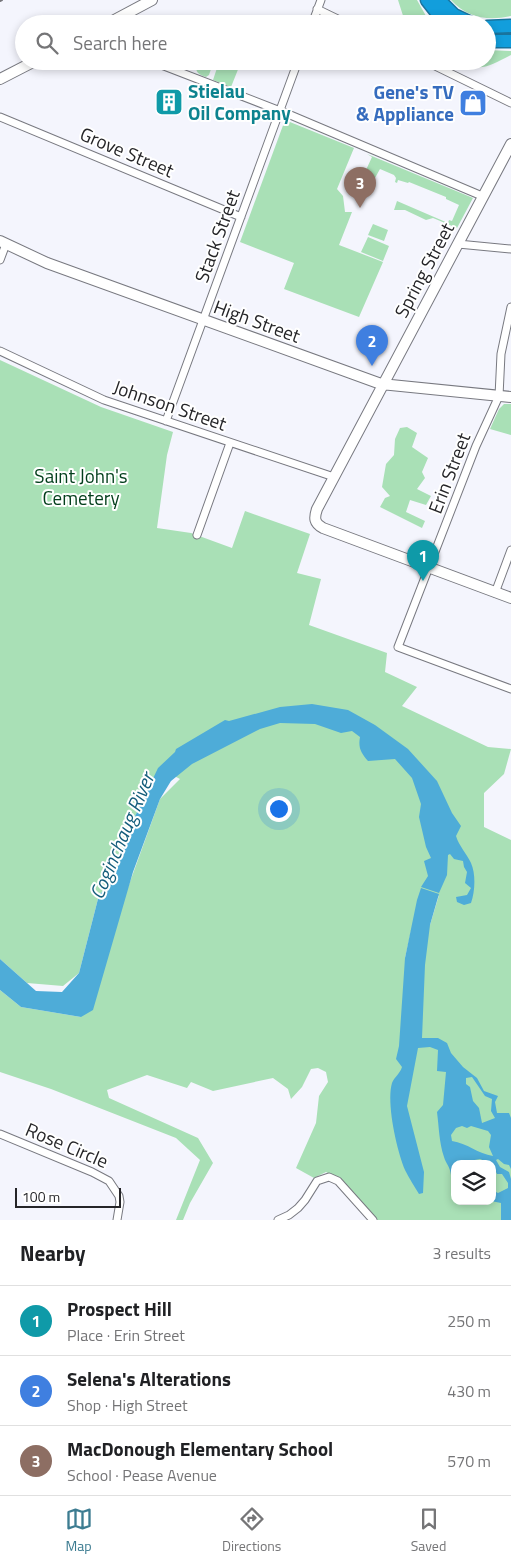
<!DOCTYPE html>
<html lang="en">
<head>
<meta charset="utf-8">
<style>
	:root { --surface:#fff; --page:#f2f2f2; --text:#202124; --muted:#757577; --line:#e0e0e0; --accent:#3d7c91 }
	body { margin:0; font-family:"Titillium Web",sans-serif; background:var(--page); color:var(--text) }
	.controls { position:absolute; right:15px; bottom:15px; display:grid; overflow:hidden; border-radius:10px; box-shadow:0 2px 8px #0003 }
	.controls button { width:45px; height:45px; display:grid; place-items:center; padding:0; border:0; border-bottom:1px solid var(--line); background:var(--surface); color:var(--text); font:25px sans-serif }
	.scale { position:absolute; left:15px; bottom:12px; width:106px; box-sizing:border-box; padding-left:5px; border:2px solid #252528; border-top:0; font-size:14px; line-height:18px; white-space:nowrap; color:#252528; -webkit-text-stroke:4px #fff; paint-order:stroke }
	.you { position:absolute; left:278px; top:808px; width:18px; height:18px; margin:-12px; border:4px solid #fff; border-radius:50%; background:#1a73e8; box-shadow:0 0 0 8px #1a73e833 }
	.badge { display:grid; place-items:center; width:32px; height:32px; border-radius:50%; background:var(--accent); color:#fff; font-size:16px; font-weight:700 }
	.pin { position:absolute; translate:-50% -41px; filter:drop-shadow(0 1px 2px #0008) }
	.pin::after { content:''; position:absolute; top:26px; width:18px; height:15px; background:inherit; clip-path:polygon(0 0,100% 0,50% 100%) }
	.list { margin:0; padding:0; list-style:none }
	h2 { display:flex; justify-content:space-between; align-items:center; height:65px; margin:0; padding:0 20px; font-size:21px }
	h2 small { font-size:16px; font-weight:400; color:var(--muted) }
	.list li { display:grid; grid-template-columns:32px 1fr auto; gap:15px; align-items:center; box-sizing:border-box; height:70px; padding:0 20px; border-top:1px solid var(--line) }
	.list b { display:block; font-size:19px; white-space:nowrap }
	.list p { margin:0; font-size:16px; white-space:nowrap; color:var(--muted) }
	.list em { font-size:16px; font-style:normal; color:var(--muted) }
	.icon { flex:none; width:28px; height:28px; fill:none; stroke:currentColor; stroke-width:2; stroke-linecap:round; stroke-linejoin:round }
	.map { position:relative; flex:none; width:511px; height:1220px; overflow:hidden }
	.search { position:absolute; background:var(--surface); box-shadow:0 2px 8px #0003; left:15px; right:15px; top:15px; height:55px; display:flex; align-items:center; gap:12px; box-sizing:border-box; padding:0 18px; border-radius:28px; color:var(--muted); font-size:19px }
	.sheet { height:275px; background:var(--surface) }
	nav { display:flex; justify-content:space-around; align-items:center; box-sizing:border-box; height:70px; border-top:1px solid var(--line); background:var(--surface); font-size:14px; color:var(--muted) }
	nav a { display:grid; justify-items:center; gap:2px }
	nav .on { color:var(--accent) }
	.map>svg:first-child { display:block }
	.green { fill:#a9e0b6; fill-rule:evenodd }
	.water { fill:#4eacd8; fill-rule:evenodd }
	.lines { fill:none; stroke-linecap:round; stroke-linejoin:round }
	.street-casing { stroke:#787980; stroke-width:9 }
	.secondary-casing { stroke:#787980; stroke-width:12 }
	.highway-casing { stroke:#19749d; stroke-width:15 }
	.street { stroke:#fff; stroke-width:7 }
	.secondary { stroke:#fff; stroke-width:10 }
	.highway { stroke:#129edc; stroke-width:12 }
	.rail { stroke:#76767b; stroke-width:2 }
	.labels { text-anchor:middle; stroke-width:4; stroke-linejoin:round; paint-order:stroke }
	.culture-label { font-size:19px; font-weight:bold; fill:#0d838f; stroke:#fff; text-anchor:start }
	.shop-label { font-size:19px; font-weight:bold; fill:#366cbe; stroke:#fff; text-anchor:end }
	.street-label { font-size:19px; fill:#252528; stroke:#fff }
	.park-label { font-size:19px; fill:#023e1b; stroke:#fff }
	.water-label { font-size:20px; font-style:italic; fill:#135d7b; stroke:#fff }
</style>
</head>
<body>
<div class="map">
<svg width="511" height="1220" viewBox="0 0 511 1220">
	<rect width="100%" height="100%" fill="#f4f5fd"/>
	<path class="green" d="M398,0H417L426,16L435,24H407L405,22Z
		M451,0H511V16C488,21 467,18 451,0Z
		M487,50L511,51V55C492,64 481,74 461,61H487Z
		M198,61H204V63L212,66L209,75L206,77C197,74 194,71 198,61Z
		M222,61C228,61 236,62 239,67L231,87L213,80L217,68H219Z
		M285,120L354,148L337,189L343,196L345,212H352L339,245L383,262L359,317L284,289L294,263L240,242Z
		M367,154L473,198L457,228L433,218L426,220L405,210H394L397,201L448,223L449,220L452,221L459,205L446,199V197L409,182L408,183L398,180L397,183L395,182L396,178L394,175L380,169L375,178L363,173L361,178L359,177L355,190L352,189L361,168L366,170L372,157Z
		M373,224L388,230L384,241L368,235Z
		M368,237L389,246L383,261L361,252Z
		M0,360L101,407L173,432L167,455L157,528L191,533L232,548L245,511L310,534L297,573L321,579L309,625L387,653L385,672L417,687L402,706L488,747L511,749L504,774L484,793V827L511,840V1220H374L341,1180L326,1172L314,1178L296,1168L316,1123L319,1096L328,1082L326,1072L318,1068L311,1069L302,1087L291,1099L288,1089L273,1078L213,1091L191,1082L187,1088L147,1075L107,1090L109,1098L198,1138L213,1163L190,1203L183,1220H176L200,1160L176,1138L51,1089L0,1072V990L21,1007L81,1017L160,799L180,779L159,768L129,829L113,881L99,895L79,973L63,986L27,983L0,959ZM439,895L430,925L405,958L411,931ZM455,1164H492V1201H455Z
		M504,404H511V435L490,429L499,409Z
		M407,427L417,433L412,447L428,458L422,472L425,478L417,489L431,496L426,505L410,500L406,512L425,521L422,528L380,507L385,498L390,496L382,487L386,464L394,455L395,439L400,428Z"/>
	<path class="water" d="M312,704L348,710L375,725L408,749L437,781L452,813L461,826L456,836C459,846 467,854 471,863C476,874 475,892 471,903L464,905L457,902L456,897L467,895L471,888L465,883L467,872L464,867L463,861L454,859L450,854L448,855L447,875L439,893L421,887L428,876L424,861L431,858L426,847L419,817L421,804L412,778L395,759L368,761C361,753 358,748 360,737L352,731L341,733L315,724L280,723L260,729L192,764L171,781L160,799L133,872L93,1010L81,1017L21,1007L0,990V959L36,991L62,992L79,973L99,895L113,881L129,829L158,768L175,752L176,749L225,720L229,721L280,707Z
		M421,888L439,894L430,925L425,965L422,1038H438L447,1043L451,1053L463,1067L477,1078L484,1091L498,1096L495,1102L497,1113H509L511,1118V1169L509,1165L504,1164L498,1159L496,1160L500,1167L509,1172L511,1179V1220H501V1203L491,1201H492V1190L498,1193L508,1188V1183L502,1174H497L492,1164L480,1159L469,1161V1164H455V1176L451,1175C450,1166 446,1164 444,1157C439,1142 439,1127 437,1112L443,1105L446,1072L437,1071L438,1050L430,1047L418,1048L407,1106L424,1172L423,1193L419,1194C414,1186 409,1178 405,1170C397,1151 386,1103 392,1083C394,1077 400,1074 402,1067L396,1059L399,1046L405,958L417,900ZM472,1077L485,1096L492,1099L491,1111L495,1118L482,1123L479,1108L473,1101L470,1087L466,1084V1078ZM462,1126L467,1128L471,1126L488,1131L491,1135L489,1147L493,1156C478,1154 467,1143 452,1141L451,1135L456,1128Z"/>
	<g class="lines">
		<defs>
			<path id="street" d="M317,9L348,24
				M312,24L321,0
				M151,61L288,114L482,196
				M425,61L511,103
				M0,117L241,217
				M458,244L511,249
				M0,260L6,244
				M511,307L501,354L499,396L476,446L398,647L511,689
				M0,351L104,400L334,477
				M166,421L298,61
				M197,535L230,443
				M495,593L511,550
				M0,1134L92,1172L109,1181L119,1196L120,1202L117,1220
				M278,1220L289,1215L298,1208L305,1200L317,1181L329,1177L338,1181L373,1220"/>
			<path id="secondary" d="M107,24L152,0
				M0,79L35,61
				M511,144L317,509C314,518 314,523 323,528L511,598
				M0,241L47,263L381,384L511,397"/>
			<path id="highway" d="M427,0L438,14L448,24
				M439,0L454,15L473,24
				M487,27L511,26
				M487,41H511"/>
		</defs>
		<use href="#street" class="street-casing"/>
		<use href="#secondary" class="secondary-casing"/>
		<use href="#highway" class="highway-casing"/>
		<use href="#street" class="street"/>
		<use href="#secondary" class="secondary"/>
		<use href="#highway" class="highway"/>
		<path class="rail" d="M0,1L2,0"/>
	</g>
	<defs>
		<symbol id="building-square" viewBox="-11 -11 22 22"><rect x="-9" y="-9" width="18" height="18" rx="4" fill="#0f9aa8" stroke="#fff"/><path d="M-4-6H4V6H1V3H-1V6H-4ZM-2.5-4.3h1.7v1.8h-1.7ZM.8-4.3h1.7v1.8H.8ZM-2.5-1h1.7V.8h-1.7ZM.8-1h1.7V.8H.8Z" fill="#fff"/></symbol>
		<symbol id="shop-square" viewBox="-11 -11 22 22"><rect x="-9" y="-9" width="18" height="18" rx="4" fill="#3f7fe0" stroke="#fff"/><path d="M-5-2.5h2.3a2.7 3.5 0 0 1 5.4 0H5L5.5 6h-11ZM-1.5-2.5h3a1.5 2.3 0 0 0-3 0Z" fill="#fff"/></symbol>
	</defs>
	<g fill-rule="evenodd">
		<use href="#building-square" x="153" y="86" width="32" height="32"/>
		<use href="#shop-square" x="457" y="87" width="32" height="32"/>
	</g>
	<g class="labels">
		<g class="culture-label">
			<text x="188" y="98">Stielau<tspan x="188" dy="22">Oil Company</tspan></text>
		</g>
		<g class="shop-label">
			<text x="454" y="99">Gene's TV<tspan x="454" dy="22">&amp; Appliance</tspan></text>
		</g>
		<g class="street-label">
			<text transform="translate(127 152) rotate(23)" y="7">Grove Street</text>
			<text transform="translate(217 236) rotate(-70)" y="7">Stack Street</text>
			<text transform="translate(424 270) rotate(-62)" y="7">Spring Street</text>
			<text transform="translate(257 321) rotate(20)" y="7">High Street</text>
			<text transform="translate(170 405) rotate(19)" y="7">Johnson Street</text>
			<text transform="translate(449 473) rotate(-69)" y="7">Erin Street</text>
			<text transform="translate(67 1145) rotate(23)" y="7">Rose Circle</text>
		</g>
		<g class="park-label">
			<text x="81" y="483">Saint John's<tspan x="81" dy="22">Cemetery</tspan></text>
		</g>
		<g class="water-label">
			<text transform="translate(122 836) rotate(-67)" y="7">Coginchaug River</text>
		</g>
	</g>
</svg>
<div class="controls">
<button><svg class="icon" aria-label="layers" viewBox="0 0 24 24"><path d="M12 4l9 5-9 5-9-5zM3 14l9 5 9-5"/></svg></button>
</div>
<div class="scale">100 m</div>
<div class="you"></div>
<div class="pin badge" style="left:423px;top:581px;background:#0f9aa8">1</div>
<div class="pin badge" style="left:372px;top:366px;background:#3f7fe0">2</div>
<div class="pin badge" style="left:360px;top:208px;background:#8d6e63">3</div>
<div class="search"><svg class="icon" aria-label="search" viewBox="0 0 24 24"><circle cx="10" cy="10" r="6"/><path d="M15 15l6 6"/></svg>Search here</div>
</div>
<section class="sheet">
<h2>Nearby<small>3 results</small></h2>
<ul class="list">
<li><span class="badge" style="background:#0f9aa8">1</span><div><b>Prospect Hill</b><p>Place · Erin Street</p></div><em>250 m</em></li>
<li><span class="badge" style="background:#3f7fe0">2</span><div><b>Selena's Alterations</b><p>Shop · High Street</p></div><em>430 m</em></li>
<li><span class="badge" style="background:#8d6e63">3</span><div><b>MacDonough Elementary School</b><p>School · Pease Avenue</p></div><em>570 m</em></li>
</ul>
</section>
<nav>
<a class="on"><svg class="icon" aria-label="map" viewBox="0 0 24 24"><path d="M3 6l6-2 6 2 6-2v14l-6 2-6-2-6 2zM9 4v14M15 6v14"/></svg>Map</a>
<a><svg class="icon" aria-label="directions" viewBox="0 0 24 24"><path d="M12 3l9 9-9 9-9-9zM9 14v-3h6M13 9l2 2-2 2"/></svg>Directions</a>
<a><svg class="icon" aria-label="saved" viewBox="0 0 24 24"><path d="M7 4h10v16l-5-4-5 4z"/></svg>Saved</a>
</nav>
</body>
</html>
